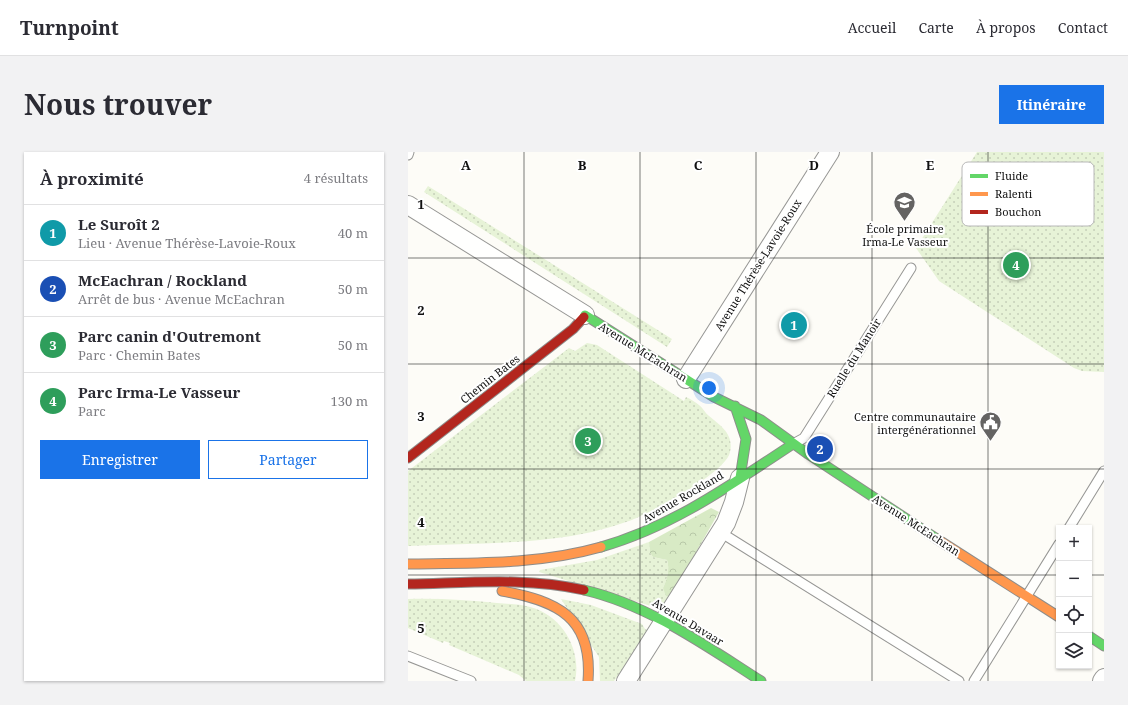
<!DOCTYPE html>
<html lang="fr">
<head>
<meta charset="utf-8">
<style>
	:root { --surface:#fff; --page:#f2f2f3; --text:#2b2b33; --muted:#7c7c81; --line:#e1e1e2; --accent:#1a73e8 }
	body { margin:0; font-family:"Noto Serif",serif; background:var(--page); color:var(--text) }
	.controls { position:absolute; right:12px; bottom:12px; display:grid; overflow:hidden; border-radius:0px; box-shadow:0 1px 3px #0004 }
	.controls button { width:36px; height:36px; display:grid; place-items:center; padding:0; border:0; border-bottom:1px solid var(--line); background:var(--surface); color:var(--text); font:20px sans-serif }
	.you { position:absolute; left:301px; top:236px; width:14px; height:14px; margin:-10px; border:3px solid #fff; border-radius:50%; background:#1a73e8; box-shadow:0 0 0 6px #1a73e833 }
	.badge { display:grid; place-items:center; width:26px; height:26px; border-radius:50%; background:var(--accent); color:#fff; font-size:13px; font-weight:700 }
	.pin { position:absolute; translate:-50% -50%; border:2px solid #fff; box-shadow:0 1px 4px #0006 }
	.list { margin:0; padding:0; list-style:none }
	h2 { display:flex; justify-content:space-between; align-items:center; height:52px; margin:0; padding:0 16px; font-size:17px }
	h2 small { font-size:13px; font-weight:400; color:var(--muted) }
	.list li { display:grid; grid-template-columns:26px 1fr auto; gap:12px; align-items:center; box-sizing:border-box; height:56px; padding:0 16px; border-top:1px solid var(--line) }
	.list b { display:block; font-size:15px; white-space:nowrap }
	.list p { margin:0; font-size:13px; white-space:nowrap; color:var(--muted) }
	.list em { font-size:13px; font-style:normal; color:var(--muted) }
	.actions { display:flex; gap:8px; padding:12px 16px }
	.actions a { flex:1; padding:9px 0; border:1px solid var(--accent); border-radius:0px; text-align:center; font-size:14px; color:var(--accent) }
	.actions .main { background:var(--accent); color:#fff }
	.icon { flex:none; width:22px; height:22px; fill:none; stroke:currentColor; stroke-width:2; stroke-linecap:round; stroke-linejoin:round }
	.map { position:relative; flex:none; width:696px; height:529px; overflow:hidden; border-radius:0px }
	header { display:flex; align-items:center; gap:24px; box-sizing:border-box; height:56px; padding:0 20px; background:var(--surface); border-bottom:1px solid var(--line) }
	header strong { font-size:19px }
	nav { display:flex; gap:22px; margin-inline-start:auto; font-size:14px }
	.intro { display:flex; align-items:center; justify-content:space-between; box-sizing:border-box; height:96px; padding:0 24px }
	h1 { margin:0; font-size:28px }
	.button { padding:10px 18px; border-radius:0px; background:var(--accent); color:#fff; font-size:14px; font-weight:700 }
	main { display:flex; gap:24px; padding:0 24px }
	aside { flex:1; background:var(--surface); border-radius:0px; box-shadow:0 1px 3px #0004 }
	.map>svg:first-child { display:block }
	.grass { fill:url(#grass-dots) }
	.forest { fill:url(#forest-crowns) }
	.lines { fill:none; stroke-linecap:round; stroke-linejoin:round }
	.lane-casing { stroke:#979795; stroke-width:11 }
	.street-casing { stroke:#979795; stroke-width:20 }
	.fast-casing { stroke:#8e8d8b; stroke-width:11 }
	.slow-casing { stroke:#8e8d8b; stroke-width:11 }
	.jam-casing { stroke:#8e8d8b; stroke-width:11 }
	.lane { stroke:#fffffe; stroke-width:9 }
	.street { stroke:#fffffe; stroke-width:18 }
	.fast { stroke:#63d668; stroke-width:9 }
	.slow { stroke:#ff974d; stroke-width:9 }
	.jam { stroke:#b3261e; stroke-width:9 }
	.grid { fill:none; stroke:#111; stroke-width:1; stroke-opacity:0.55 }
	.labels { text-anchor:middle; stroke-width:4; stroke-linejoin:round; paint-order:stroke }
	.poi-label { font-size:11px; fill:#111; stroke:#fff }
	.street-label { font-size:11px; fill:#111; stroke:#fff }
	.key { fill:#fff; stroke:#b8b8b8; stroke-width:1 }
	.key-label { font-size:11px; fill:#111 }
	.grid-label { font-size:13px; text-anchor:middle; font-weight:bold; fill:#111; stroke:#fff; stroke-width:4; stroke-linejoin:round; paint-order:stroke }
</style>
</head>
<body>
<header>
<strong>Turnpoint</strong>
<nav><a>Accueil</a><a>Carte</a><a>À propos</a><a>Contact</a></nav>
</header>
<div class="intro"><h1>Nous trouver</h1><a class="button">Itinéraire</a></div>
<main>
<aside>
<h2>À proximité<small>4 résultats</small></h2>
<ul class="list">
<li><span class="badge" style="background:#0f9aa8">1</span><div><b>Le Suroît 2</b><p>Lieu · Avenue Thérèse-Lavoie-Roux</p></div><em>40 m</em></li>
<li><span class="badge" style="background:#1a4fb4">2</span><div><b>McEachran / Rockland</b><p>Arrêt de bus · Avenue McEachran</p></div><em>50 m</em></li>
<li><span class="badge" style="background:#2e9e5b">3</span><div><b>Parc canin d'Outremont</b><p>Parc · Chemin Bates</p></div><em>50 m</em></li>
<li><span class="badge" style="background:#2e9e5b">4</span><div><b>Parc Irma-Le Vasseur</b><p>Parc</p></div><em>130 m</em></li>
</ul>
<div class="actions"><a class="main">Enregistrer</a><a>Partager</a></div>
</aside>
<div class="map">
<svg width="696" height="529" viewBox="0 0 696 529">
	<defs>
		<pattern id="grass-dots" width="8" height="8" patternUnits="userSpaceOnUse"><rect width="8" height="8" fill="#e7f3d7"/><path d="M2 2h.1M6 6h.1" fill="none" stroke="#c5cfb8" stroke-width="1.8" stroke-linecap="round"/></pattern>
		<pattern id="forest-crowns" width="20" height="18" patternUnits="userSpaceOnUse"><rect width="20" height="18" fill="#d8eac5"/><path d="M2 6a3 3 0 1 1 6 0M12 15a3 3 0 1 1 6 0" fill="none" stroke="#b8c8a8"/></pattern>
	</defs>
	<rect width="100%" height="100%" fill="#fdfcf7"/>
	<path class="grass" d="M569,0H696V220L674,219L666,216L531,129L508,96Z
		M20,34L264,187L259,195L16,40Z
		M179,191L189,193L276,249L278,245C283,247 287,250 291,253C295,256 297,261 301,264C313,274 326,282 322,300C319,320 241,362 221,369C209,373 196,377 184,380C124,393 61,391 0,394V319L161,196L167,199Z
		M241,390L242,401L245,405L259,408C262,417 259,428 255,436L263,444L256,458L131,420L132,418L189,408Z
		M0,447C30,446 59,448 89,451C100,452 112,452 122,455C154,463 174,498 167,529H118L111,523L41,493L42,491L36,489L35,491L0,476Z
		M153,447L183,453L234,472L237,477L242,479L206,529H192L191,505Z"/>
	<path class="forest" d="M303,356L311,360L263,444H258L255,436C259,428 262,417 259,408L245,405L242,401L241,390Z"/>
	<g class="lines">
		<defs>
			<path id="lane" d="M0,3L1,0
				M385,292L396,286L503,116
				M661,376L696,319
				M312,380L551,529
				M0,504L63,529
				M566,529L651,392"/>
			<path id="street" d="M0,53L177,163
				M278,227L422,0
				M218,529L318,371L326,350L332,326
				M694,529L696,526"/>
			<path id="fast" d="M176,165L177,163L306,245L353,268L400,302L529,387
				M327,254L338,287L332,326
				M193,395C264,375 324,332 385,292
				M176,438C241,453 298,494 353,529
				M681,484L696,494"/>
			<path id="slow" d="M529,387L651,465
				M0,412C64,411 130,413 193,395
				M94,439C149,449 185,465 180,529"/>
			<path id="jam" d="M0,306L165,177L176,165
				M0,432C59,431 118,425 176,438"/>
		</defs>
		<use href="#lane" class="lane-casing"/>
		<use href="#street" class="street-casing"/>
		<use href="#fast" class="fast-casing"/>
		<use href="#slow" class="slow-casing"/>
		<use href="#jam" class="jam-casing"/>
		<use href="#lane" class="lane"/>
		<use href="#street" class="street"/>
		<use href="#fast" class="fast"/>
		<use href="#slow" class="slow"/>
		<use href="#jam" class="jam"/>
	</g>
	<path class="grid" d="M116,0V529M232,0V529M348,0V529M464,0V529M580,0V529M0,106H696M0,212H696M0,317H696M0,423H651M681,423H696"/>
	<defs>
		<symbol id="school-pin" viewBox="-11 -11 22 30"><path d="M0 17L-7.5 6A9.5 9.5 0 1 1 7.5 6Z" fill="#646362" stroke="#fff"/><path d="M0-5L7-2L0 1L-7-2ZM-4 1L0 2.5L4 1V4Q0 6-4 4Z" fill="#fff"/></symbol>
		<symbol id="civic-pin" viewBox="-11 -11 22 30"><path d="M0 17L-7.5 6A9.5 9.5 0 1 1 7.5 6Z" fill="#646362" stroke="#fff"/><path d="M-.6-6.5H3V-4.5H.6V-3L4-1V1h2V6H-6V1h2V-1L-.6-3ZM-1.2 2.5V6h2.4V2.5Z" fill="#fff"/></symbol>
	</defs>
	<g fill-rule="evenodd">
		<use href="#school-pin" x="484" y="38" width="25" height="34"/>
		<use href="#civic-pin" x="570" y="258" width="25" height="34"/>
	</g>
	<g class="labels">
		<g class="poi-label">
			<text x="497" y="81">École primaire<tspan x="497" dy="13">Irma-Le Vasseur</tspan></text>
			<text x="568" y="269" text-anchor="end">Centre communautaire<tspan x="568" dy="13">intergénérationnel</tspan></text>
		</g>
		<g class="street-label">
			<text transform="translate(350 113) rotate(-58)" y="4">Avenue Thérèse-Lavoie-Roux</text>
			<text transform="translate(235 200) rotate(32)" y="4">Avenue McEachran</text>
			<text transform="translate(446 206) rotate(-58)" y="4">Ruelle du Manoir</text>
			<text transform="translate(82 227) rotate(-38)" y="4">Chemin Bates</text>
			<text transform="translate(275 345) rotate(-30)" y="4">Avenue Rockland</text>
			<text transform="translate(508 373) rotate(33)" y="4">Avenue McEachran</text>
			<text transform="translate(280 470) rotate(31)" y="4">Avenue Davaar</text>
		</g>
	</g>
	<rect x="554" y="10" width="132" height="64" rx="6" class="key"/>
	<rect x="562" y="22" width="18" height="4" fill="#63d668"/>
	<rect x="562" y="40" width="18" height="4" fill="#ff974d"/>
	<rect x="562" y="58" width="18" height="4" fill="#b3261e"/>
	<g class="key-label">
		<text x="587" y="28">Fluide</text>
		<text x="587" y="46">Ralenti</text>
		<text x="587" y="64">Bouchon</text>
	</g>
	<g class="grid-label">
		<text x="58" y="18">A</text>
		<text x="174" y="18">B</text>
		<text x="290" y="18">C</text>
		<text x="406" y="18">D</text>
		<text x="522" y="18">E</text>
		<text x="13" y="57">1</text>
		<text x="13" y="163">2</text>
		<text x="13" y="269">3</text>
		<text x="13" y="375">4</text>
		<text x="13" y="481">5</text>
	</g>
</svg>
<div class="controls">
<button>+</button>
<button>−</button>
<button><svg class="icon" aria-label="locate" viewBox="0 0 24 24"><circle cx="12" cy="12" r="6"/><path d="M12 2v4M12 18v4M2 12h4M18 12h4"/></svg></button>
<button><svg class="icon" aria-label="layers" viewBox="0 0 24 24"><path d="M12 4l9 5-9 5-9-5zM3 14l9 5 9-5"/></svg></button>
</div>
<div class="you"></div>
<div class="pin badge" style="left:386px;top:173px;background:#0f9aa8">1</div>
<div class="pin badge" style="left:412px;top:297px;background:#1a4fb4">2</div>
<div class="pin badge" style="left:180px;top:289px;background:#2e9e5b">3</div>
<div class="pin badge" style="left:608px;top:113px;background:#2e9e5b">4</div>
</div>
</main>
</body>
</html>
